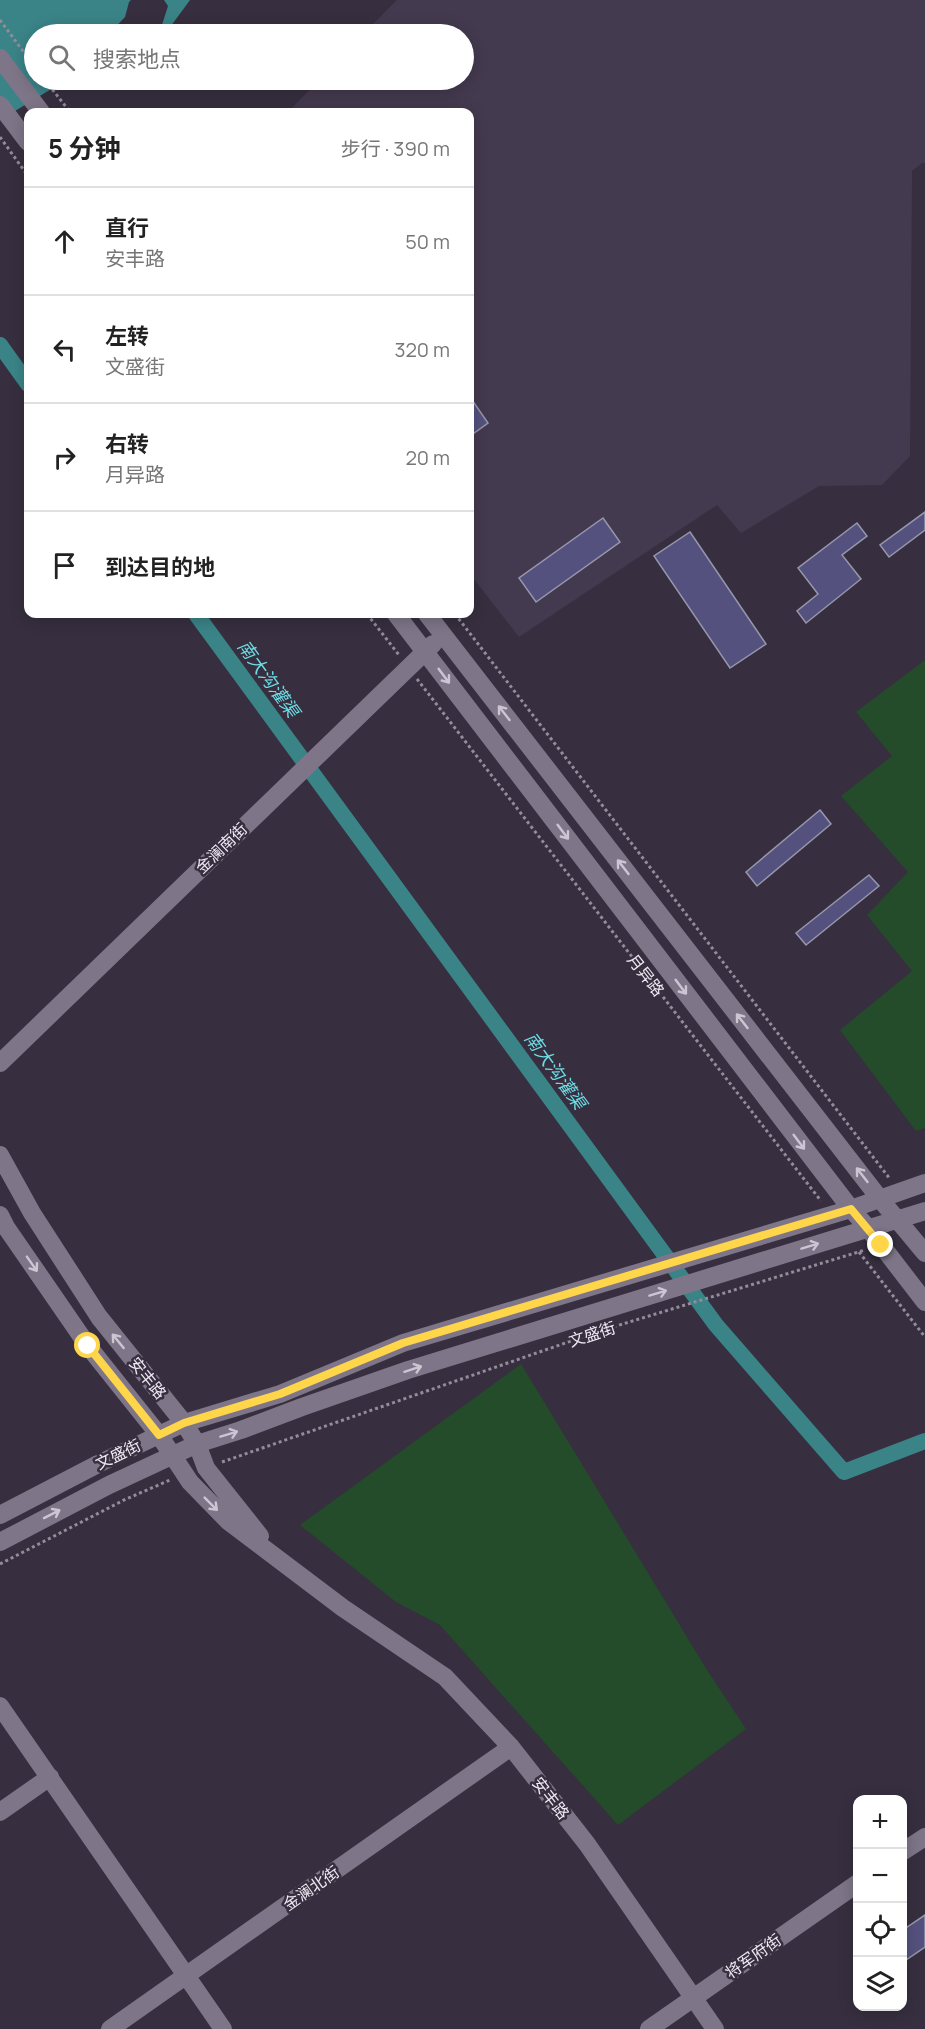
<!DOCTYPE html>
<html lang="zh">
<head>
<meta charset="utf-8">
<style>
	:root { --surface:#fff; --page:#f2f2f2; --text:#222; --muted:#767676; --line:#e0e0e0 }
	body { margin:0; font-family:Manrope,"Noto Sans SC",sans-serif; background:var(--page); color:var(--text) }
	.controls { position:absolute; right:18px; bottom:18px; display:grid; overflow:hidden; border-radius:12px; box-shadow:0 3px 15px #0003 }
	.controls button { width:54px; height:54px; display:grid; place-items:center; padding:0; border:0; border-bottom:2px solid var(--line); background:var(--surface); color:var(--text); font:30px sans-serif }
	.stop { position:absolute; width:18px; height:18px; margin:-14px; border:4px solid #ffd54a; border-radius:50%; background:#fff }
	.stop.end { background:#ffd54a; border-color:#fff; box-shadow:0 2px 6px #0008 }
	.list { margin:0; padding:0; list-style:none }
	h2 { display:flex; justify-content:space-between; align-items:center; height:78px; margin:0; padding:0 24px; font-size:26px }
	h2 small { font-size:20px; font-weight:400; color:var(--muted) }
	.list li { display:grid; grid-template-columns:39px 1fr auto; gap:18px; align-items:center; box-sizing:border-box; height:108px; padding:0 24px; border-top:2px solid var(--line) }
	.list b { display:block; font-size:22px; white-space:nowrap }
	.list p { margin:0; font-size:20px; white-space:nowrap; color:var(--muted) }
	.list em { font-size:20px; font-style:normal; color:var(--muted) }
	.icon { flex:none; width:33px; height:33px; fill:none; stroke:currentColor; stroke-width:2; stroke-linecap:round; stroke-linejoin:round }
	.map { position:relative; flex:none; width:925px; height:2029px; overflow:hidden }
	.search { position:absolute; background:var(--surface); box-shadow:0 3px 15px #0003; left:24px; top:24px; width:450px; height:66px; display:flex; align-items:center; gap:15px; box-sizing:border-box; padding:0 21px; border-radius:33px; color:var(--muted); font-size:22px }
	.panel { position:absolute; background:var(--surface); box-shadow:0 3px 15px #0003; left:24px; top:108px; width:450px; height:510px; border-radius:12px }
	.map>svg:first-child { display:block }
	.built { fill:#443a4f }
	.green { fill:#244b2a }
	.water { fill:#3a8488 }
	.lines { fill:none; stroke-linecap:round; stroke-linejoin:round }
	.canal { stroke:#3a8488; stroke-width:16 }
	.building { fill:#54517e; stroke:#9797ab; stroke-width:1.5 }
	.path { stroke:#938c99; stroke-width:3; stroke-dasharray:3 3; stroke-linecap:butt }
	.secondary { stroke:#7e7688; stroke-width:18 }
	.oneway { stroke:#ccc6d3 }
	.route { stroke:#ffd54a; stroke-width:8 }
	.labels { text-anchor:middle; stroke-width:5; stroke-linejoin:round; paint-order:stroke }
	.street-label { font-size:16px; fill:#eee9f3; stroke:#372f3f }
	.water-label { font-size:18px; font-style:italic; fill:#6ddde4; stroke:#372f3f }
</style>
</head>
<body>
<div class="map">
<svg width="925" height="2029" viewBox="0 0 925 2029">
	<rect width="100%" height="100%" fill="#372f3f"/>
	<path class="built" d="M397,0H925V163H922L912,171L910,456L882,485L819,486L741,533L717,505L519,637L470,574V112H288L319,80H464V34H363Z"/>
	<path class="green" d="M925,660V1128L916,1131L840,1030L912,971L867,915L908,872L841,796L892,756L856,712Z
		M521,1364L707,1670L746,1729L618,1825L440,1625L396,1602L300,1525Z"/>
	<path class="water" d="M0,0H131L129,2L125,17L109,34H34V80H78L63,82L0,120Z
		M164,0H190L165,34H155L161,28L168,6Z"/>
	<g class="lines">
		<path class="canal" d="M0,345L28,384
			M196,614L716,1325L844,1472L925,1441"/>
	</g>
	<path class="building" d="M470,397L488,423L470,436Z
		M925,512V530L889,557L880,545Z
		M603,518L620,542L536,602L519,578Z
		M857,523L867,536L842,555L861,579L806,623L797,611L818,594L798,568Z
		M690,532L766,644L730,668L654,556Z
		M820,810L831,824L757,886L746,872Z
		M869,875L879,886L806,945L796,933Z
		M925,1915V1947L903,1962V1930Z"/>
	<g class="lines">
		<path class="path" d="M0,20L34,66
			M45,80L70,112
			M0,137L28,176
			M367,614L399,655
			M455,614L890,1179
			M417,679L821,1201
			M859,1252L925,1337
			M222,1462L600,1331L865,1250
			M0,1564L124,1500L170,1480"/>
		<path class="secondary" d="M0,58L41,112
			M0,105L28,142
			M396,614L851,1209L868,1228L925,1302
			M427,614L880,1199L925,1253
			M0,1063L433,644
			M0,1155L32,1213L99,1317L184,1423L197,1444L206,1468L260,1536
			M0,1215L6,1227L88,1346L159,1435L190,1482L228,1521L343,1608L445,1677L511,1747L587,1844L715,2029
			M0,1515L98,1464L184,1423L280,1394L403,1343L851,1209L925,1183
			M0,1542L109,1485L197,1444L241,1430L302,1407L408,1370L925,1211
			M0,1706L223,2029
			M0,1812L50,1777
			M902,1852L925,1837
			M110,2029L511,1747
			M649,2029L858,1883"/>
	</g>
	<defs><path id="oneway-shaft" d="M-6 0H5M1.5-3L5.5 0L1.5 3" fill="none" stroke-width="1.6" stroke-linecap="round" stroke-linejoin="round" transform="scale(1.5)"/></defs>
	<g class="oneway">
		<use href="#oneway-shaft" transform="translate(444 676) rotate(53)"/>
		<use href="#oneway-shaft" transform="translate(504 713) rotate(-128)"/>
		<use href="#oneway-shaft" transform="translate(563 832) rotate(53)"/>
		<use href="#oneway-shaft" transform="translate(623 867) rotate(-128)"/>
		<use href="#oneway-shaft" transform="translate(681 987) rotate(53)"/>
		<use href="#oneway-shaft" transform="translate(742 1021) rotate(-128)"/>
		<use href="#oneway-shaft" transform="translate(799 1142) rotate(53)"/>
		<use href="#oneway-shaft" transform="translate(862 1175) rotate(-128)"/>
		<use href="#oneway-shaft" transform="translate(810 1246) rotate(-17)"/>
		<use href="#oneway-shaft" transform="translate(32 1264) rotate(55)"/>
		<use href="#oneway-shaft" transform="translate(658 1293) rotate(-17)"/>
		<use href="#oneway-shaft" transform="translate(118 1341) rotate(-129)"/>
		<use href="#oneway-shaft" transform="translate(413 1369) rotate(-18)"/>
		<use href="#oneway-shaft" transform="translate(229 1434) rotate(-17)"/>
		<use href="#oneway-shaft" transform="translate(211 1504) rotate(45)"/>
		<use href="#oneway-shaft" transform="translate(52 1514) rotate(-27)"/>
	</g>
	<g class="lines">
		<path class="route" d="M88,1346L159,1435L184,1423L280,1394L403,1343L851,1209L881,1245"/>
	</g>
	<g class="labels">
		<g class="street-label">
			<text transform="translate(221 848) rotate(-44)" y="6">金澜南街</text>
			<text transform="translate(646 975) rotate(52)" y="6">月异路</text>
			<text transform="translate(592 1334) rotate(-18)" y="6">文盛街</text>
			<text transform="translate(148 1378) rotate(51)" y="6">安丰路</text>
			<text transform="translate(118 1454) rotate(-26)" y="6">文盛街</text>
			<text transform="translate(551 1798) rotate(52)" y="6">安丰路</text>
			<text transform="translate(311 1888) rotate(-35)" y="6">金澜北街</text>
			<text transform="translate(753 1956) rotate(-35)" y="6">将军府街</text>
		</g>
		<g class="water-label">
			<text transform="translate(268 679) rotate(54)" y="6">南大沟灌渠</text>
			<text transform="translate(555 1071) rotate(54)" y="6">南大沟灌渠</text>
		</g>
	</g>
</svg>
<div class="controls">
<button>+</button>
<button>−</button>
<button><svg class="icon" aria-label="locate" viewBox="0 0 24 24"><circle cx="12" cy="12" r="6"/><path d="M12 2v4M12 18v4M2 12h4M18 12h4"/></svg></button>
<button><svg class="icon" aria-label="layers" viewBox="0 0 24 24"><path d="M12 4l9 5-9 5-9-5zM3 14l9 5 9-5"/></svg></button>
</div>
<div class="stop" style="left:88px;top:1346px"></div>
<div class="stop end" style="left:881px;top:1245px"></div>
<div class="search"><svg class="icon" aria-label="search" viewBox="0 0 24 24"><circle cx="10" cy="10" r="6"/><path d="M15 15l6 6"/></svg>搜索地点</div>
<section class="panel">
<h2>5 分钟<small>步行 · 390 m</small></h2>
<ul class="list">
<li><svg class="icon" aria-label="ahead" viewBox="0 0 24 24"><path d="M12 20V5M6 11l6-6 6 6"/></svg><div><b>直行</b><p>安丰路</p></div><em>50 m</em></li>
<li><svg class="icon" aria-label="left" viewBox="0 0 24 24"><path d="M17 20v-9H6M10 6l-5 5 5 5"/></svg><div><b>左转</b><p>文盛街</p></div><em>320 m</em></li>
<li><svg class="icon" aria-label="right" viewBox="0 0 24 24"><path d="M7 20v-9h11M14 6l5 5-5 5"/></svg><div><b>右转</b><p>月异路</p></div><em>20 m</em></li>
<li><svg class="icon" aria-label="arrive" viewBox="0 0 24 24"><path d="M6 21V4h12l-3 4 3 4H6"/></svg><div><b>到达目的地</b></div></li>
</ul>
</section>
</div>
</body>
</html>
